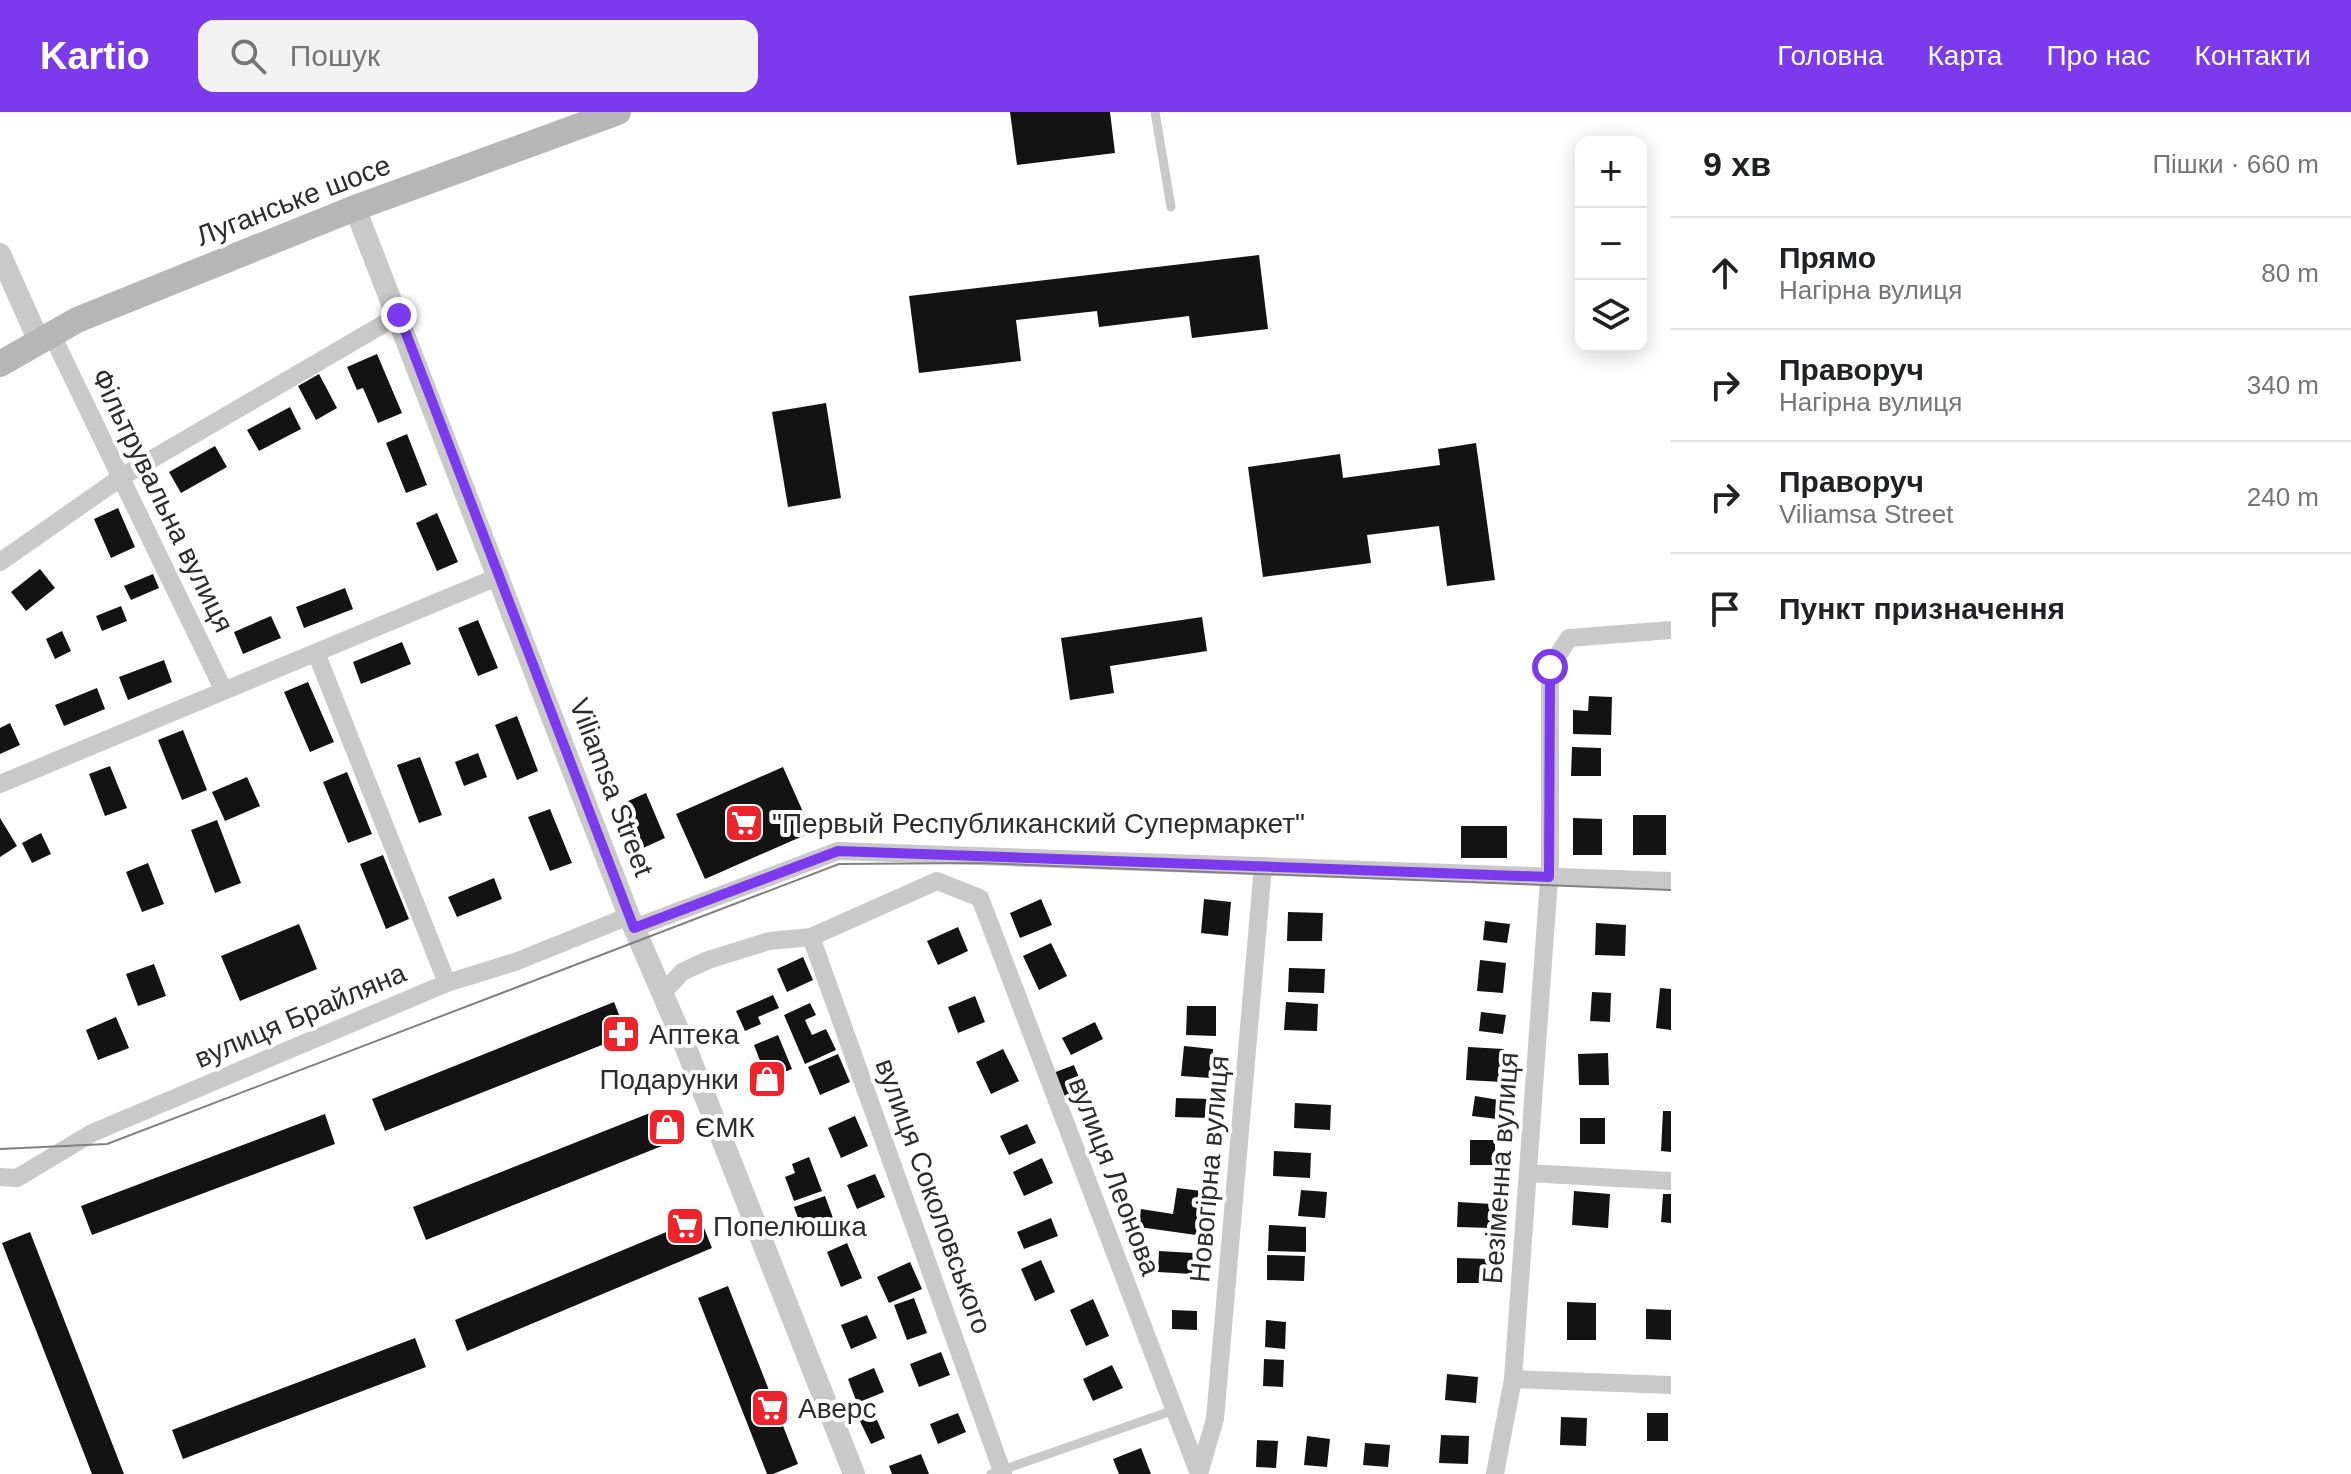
<!DOCTYPE html>
<html lang="uk">
<head>
<meta charset="utf-8">
<style>
	:root { --surface:#fff; --page:#f2f2f2; --text:#202124; --muted:#757577; --line:#e0e0e0; --accent:#7c3aed }
	body { margin:0; font-family:Arial,sans-serif; background:var(--page); color:var(--text) }
	.controls { position:absolute; right:24px; top:24px; display:grid; overflow:hidden; border-radius:16px; box-shadow:0 4px 20px #0003 }
	.controls button { width:72px; height:72px; display:grid; place-items:center; padding:0; border:0; border-bottom:2px solid var(--line); background:var(--surface); color:var(--text); font:40px sans-serif }
	.stop { position:absolute; width:24px; height:24px; margin:-18px; border:6px solid #7c3aed; border-radius:50%; background:#fff }
	.stop.end { background:#7c3aed; border-color:#fff; box-shadow:0 2px 8px #0008 }
	.list { margin:0; padding:0; list-style:none }
	h2 { display:flex; justify-content:space-between; align-items:center; height:104px; margin:0; padding:0 32px; font-size:34px }
	h2 small { font-size:26px; font-weight:400; color:var(--muted) }
	.list li { display:grid; grid-template-columns:52px 1fr auto; gap:24px; align-items:center; box-sizing:border-box; height:112px; padding:0 32px; border-top:2px solid var(--line) }
	.list b { display:block; font-size:30px; white-space:nowrap }
	.list p { margin:0; font-size:26px; white-space:nowrap; color:var(--muted) }
	.list em { font-size:26px; font-style:normal; color:var(--muted) }
	.icon { flex:none; width:44px; height:44px; fill:none; stroke:currentColor; stroke-width:2; stroke-linecap:round; stroke-linejoin:round }
	.map { position:relative; flex:none; width:1671px; height:1362px; overflow:hidden }
	header { display:flex; align-items:center; gap:48px; box-sizing:border-box; height:112px; padding:0 40px; background:var(--accent); color:#fff }
	header strong { font-size:38px }
	nav { display:flex; gap:44px; margin-inline-start:auto; font-size:28px }
	.search { width:560px; height:72px; background:var(--page); display:flex; align-items:center; gap:20px; box-sizing:border-box; padding:0 28px; border-radius:16px; color:var(--muted); font-size:30px }
	main { display:flex }
	aside { flex:1; background:var(--surface) }
	.map>svg:first-child { display:block }
	.building { fill:#131313 }
	.lines { fill:none; stroke-linecap:round; stroke-linejoin:round }
	.service { stroke:#c9c9c9; stroke-width:9 }
	.minor { stroke:#c9c9c9; stroke-width:18 }
	.tertiary { stroke:#c9c9c9; stroke-width:22 }
	.secondary { stroke:#b6b6b6; stroke-width:26 }
	.tram { stroke:#818181; stroke-width:2 }
	.route { stroke:#7c3aed; stroke-width:10 }
	.labels { text-anchor:middle; stroke-width:8; stroke-linejoin:round; paint-order:stroke }
	.street-label { font-size:28px; fill:#2c2c2c; stroke:#fff }
	.poi-label { font-size:28px; fill:#2c2c2c; stroke:#fff; text-anchor:start }
</style>
</head>
<body>
<header>
<strong>Kartio</strong>
<div class="search"><svg class="icon" aria-label="search" viewBox="0 0 24 24"><circle cx="10" cy="10" r="6"/><path d="M15 15l6 6"/></svg>Пошук</div>
<nav><a>Головна</a><a>Карта</a><a>Про нас</a><a>Контакти</a></nav>
</header>
<main>
<div class="map">
<svg width="1671" height="1362" viewBox="0 0 1671 1362">
	<rect width="100%" height="100%" fill="#fff"/>
	<path class="building" d="M1010,0H1110L1115,41L1017,53Z
		M1259,143L1268,217L1192,226L1189,204L1099,215L1097,199L1016,208L1021,249L919,261L909,184Z
		M377,242L402,301L378,311L363,276L357,278L347,255Z
		M319,262L337,296L316,308L298,274Z
		M826,291L841,386L788,395L772,300Z
		M290,295L301,317L259,339L247,318Z
		M407,322L427,373L406,381L386,331Z
		M1476,331L1495,468L1447,474L1439,414L1367,423L1371,451L1263,465L1248,355L1340,342L1343,366L1440,353L1438,337Z
		M215,334L227,355L181,381L169,360Z
		M118,396L135,435L111,446L94,407Z
		M437,401L458,450L437,459L416,411Z
		M40,457L55,476L26,499L11,480Z
		M153,462L159,476L131,488L124,474Z
		M345,476L353,497L304,516L296,495Z
		M121,494L127,509L102,519L96,504Z
		M271,504L281,526L243,542L234,520Z
		M1202,505L1207,539L1110,554L1114,581L1070,588L1061,526Z
		M478,508L498,556L478,564L458,516Z
		M62,519L71,539L55,547L46,527Z
		M402,530L411,552L361,572L353,550Z
		M164,548L172,570L128,588L119,565Z
		M308,570L334,630L310,640L284,580Z
		M97,576L105,597L64,614L55,593Z
		M1589,584L1612,585L1611,623L1573,622V598L1588,599Z
		M517,604L538,659L517,668L495,613Z
		M10,611L20,633L0,642V616Z
		M183,618L207,678L182,688L158,628Z
		M1572,635L1601,636V664H1571Z
		M478,641L487,665L464,674L455,650Z
		M420,645L442,703L419,711L397,653Z
		M110,654L127,696L105,704L89,662Z
		M783,655L812,720L705,767L676,702Z
		M347,660L372,722L348,731L323,670Z
		M247,665L260,694L225,709L212,680Z
		M646,681L665,726L641,737L626,690Z
		M550,697L572,751L550,759L528,705Z
		M1633,703H1666V743H1633Z
		M0,706L17,734L0,745Z
		M1573,706L1602,707V743H1573Z
		M217,708L241,771L215,781L191,718Z
		M1461,714H1507V746H1461Z
		M41,721L51,742L32,751L22,731Z
		M383,743L409,807L386,817L360,752Z
		M148,751L164,792L142,800L126,760Z
		M494,766L502,787L457,805L448,785Z
		M1041,787L1052,813L1020,826L1010,801Z
		M1204,787L1231,790L1228,824L1201,821Z
		M1288,800L1323,801L1322,829H1287Z
		M1485,809L1510,812L1507,831L1483,828Z
		M1596,811L1626,813L1625,844L1595,843Z
		M299,812L317,857L240,889L221,844Z
		M958,815L968,839L938,853L927,829Z
		M1051,831L1067,864L1039,878L1023,844Z
		M803,845L813,868L787,880L777,857Z
		M1480,848L1506,851L1503,881L1477,879Z
		M154,852L166,884L138,894L126,862Z
		M1289,856L1325,857L1324,881L1288,880Z
		M1660,876L1671,877V918L1656,916Z
		M1592,880L1611,881L1610,910L1590,909Z
		M773,883L779,896L758,905L761,912L745,919L736,899Z
		M975,884L985,910L958,921L948,895Z
		M614,890L627,923L385,1019L372,987Z
		M1286,890L1318,892L1317,919L1284,918Z
		M810,891L816,903L805,908L812,923L826,917L836,938L805,952L784,903Z
		M1187,894H1216V924L1186,923Z
		M1481,900L1506,903L1503,922L1479,919Z
		M116,905L129,936L98,948L86,918Z
		M1095,910L1103,927L1071,943L1062,926Z
		M778,923L792,957L767,967L754,933Z
		M1184,934L1213,937L1211,966L1181,964Z
		M1468,935L1504,937L1502,970L1466,968Z
		M1003,937L1019,969L991,982L976,950Z
		M1608,941L1609,973H1579L1578,942Z
		M838,942L850,970L820,983L808,955Z
		M1074,953L1083,976L1062,985L1053,961Z
		M1475,984L1499,988L1497,1007L1472,1004Z
		M1176,986L1212,987L1211,1006L1175,1005Z
		M1295,991L1331,993L1330,1018L1294,1016Z
		M660,997L672,1030L426,1128L413,1095Z
		M1663,999H1671V1040L1661,1039Z
		M325,1002L335,1032L92,1123L81,1094Z
		M855,1004L868,1034L841,1046L828,1016Z
		M1580,1006H1605V1032H1580Z
		M1027,1012L1036,1031L1009,1043L1000,1024Z
		M1470,1028H1495V1053H1470Z
		M1274,1039L1311,1041L1310,1066L1273,1064Z
		M809,1045L822,1079L794,1089L785,1065L795,1061L792,1052Z
		M1042,1046L1053,1071L1024,1084L1013,1060Z
		M875,1062L885,1085L857,1097L847,1073Z
		M1177,1076L1202,1079L1196,1123L1139,1115L1141,1097L1173,1102Z
		M1301,1078L1327,1080L1325,1106L1298,1104Z
		M1574,1079L1610,1082L1608,1116L1572,1113Z
		M1663,1082H1671V1111L1661,1110Z
		M825,1084L833,1106L802,1117L794,1095Z
		M1458,1090L1492,1092L1491,1116L1457,1115Z
		M700,1106L712,1136L467,1239L455,1208Z
		M1051,1106L1058,1124L1024,1137L1017,1120Z
		M1269,1113L1306,1115V1140L1268,1139Z
		M30,1120L124,1362H92L2,1131Z
		M847,1131L862,1166L841,1175L827,1140Z
		M1159,1139L1193,1141L1192,1162L1158,1160Z
		M1267,1143L1305,1144L1304,1169L1267,1168Z
		M1457,1146L1490,1147L1489,1171H1457Z
		M1041,1148L1055,1180L1035,1189L1021,1157Z
		M910,1150L922,1177L889,1191L877,1165Z
		M728,1174L798,1352L773,1362H767L698,1186Z
		M914,1186L927,1221L907,1228L894,1193Z
		M1093,1187L1109,1224L1086,1234L1070,1198Z
		M1567,1190L1596,1191V1228H1567Z
		M1646,1197L1671,1198V1228L1646,1227Z
		M1172,1198L1197,1199V1218L1172,1217Z
		M867,1203L877,1226L851,1237L841,1213Z
		M1266,1208L1286,1210L1285,1237L1265,1235Z
		M415,1226L426,1255L183,1347L172,1318Z
		M941,1240L950,1263L919,1275L910,1252Z
		M1264,1247L1284,1248L1283,1275L1263,1274Z
		M1112,1253L1123,1276L1093,1289L1083,1267Z
		M874,1256L884,1280L857,1291L848,1267Z
		M1447,1262L1478,1265L1476,1291L1445,1288Z
		M873,1299L885,1326L871,1332L858,1305Z
		M958,1301L966,1320L938,1332L930,1312Z
		M1647,1301H1668V1329H1647Z
		M1561,1305L1587,1306L1586,1334L1560,1333Z
		M1441,1323L1469,1324L1468,1352L1439,1351Z
		M1307,1324L1330,1327L1327,1355L1304,1353Z
		M1257,1328L1278,1329L1276,1356L1256,1355Z
		M1365,1331L1390,1333L1388,1355L1363,1353Z
		M1141,1336L1151,1362H1119L1113,1347Z
		M921,1342L929,1362H892L889,1354Z"/>
	<g class="lines">
		<path class="service" d="M1155,0L1171,95
			M991,1362L1174,1298"/>
		<path class="minor" d="M51,221L224,579
			M0,450L123,364L399,203
			M317,543L447,871
			M0,672L500,464
			M634,816L838,739L1671,769
			M811,825L1003,1362
			M662,882L682,860L708,848L769,829L811,825L937,769L980,786L1199,1362
			M1528,1061L1671,1069
			M0,1065L17,1066L92,1021L447,871L515,850L629,804
			M1513,1267L1671,1273
			M1199,1362L1215,1307L1263,754
			M1495,1362L1513,1267L1550,753V555L1569,526L1671,518"/>
		<path class="tertiary" d="M355,96L629,804L686,936L854,1362
			M0,142L38,227"/>
		<path class="secondary" d="M0,252L77,208L355,96L618,0"/>
		<path class="tram" d="M0,1037L107,1032L839,752L979,751L1671,778"/>
	</g>
	<g class="lines">
		<path class="route" d="M399,203L634,816L838,739L1549,765L1550,555"/>
	</g>
	<defs>
		<symbol id="supermarket-square" viewBox="-11 -11 22 22"><rect x="-9" y="-9" width="18" height="18" rx="4" fill="#ed242c" stroke="#fff"/><path d="M-6-5.5h2.5l.6 2H6L4.5 2H-2.5L-4.4-4H-6ZM-1.5 3.2a1.3 1.3 0 1 0 .1 0ZM3 3.2a1.3 1.3 0 1 0 .1 0Z" fill="#fff"/></symbol>
		<symbol id="pharmacy-square" viewBox="-11 -11 22 22"><rect x="-9" y="-9" width="18" height="18" rx="4" fill="#ed242c" stroke="#fff"/><path d="M-2-6h4v4h4v4h-4v4h-4v-4h-4v-4h4Z" fill="#fff"/></symbol>
		<symbol id="shop-square" viewBox="-11 -11 22 22"><rect x="-9" y="-9" width="18" height="18" rx="4" fill="#ed242c" stroke="#fff"/><path d="M-5-2.5h2.3a2.7 3.5 0 0 1 5.4 0H5L5.5 6h-11ZM-1.5-2.5h3a1.5 2.3 0 0 0-3 0Z" fill="#fff"/></symbol>
	</defs>
	<g fill-rule="evenodd">
		<use href="#supermarket-square" x="722" y="689" width="44" height="44"/>
		<use href="#pharmacy-square" x="599" y="900" width="44" height="44"/>
		<use href="#shop-square" x="745" y="945" width="44" height="44"/>
		<use href="#shop-square" x="645" y="993" width="44" height="44"/>
		<use href="#supermarket-square" x="663" y="1092" width="44" height="44"/>
		<use href="#supermarket-square" x="748" y="1274" width="44" height="44"/>
	</g>
	<g class="labels">
		<g class="street-label">
			<text transform="translate(293 88) rotate(-21)" y="10">Луганське шосе</text>
			<text transform="translate(163 388) rotate(64)" y="10">Фільтрувальна вулиця</text>
			<text transform="translate(612 675) rotate(69)" y="10">Viliamsa Street</text>
			<text transform="translate(300 903) rotate(-23)" y="10">вулиця Брайляна</text>
			<text transform="translate(1500 1056) rotate(-86)" y="10">Безіменна вулиця</text>
			<text transform="translate(1209 1057) rotate(-85)" y="10">Новогірна вулиця</text>
			<text transform="translate(1115 1064) rotate(69)" y="10">вулиця Леонова</text>
			<text transform="translate(934 1084) rotate(70)" y="10">вулиця Соколовського</text>
		</g>
		<g class="poi-label">
			<text x="772" y="721">"Первый Республиканский Супермаркет"</text>
			<text x="649" y="932">Аптека</text>
			<text x="739" y="977" text-anchor="end">Подарунки</text>
			<text x="695" y="1025">ЄМК</text>
			<text x="713" y="1124">Попелюшка</text>
			<text x="798" y="1306">Аверс</text>
		</g>
	</g>
</svg>
<div class="controls">
<button>+</button>
<button>−</button>
<button><svg class="icon" aria-label="layers" viewBox="0 0 24 24"><path d="M12 4l9 5-9 5-9-5zM3 14l9 5 9-5"/></svg></button>
</div>
<div class="stop" style="left:1550px;top:555px"></div>
<div class="stop end" style="left:399px;top:203px"></div>
</div>
<aside>
<h2>9 хв<small>Пішки · 660 m</small></h2>
<ul class="list">
<li><svg class="icon" aria-label="ahead" viewBox="0 0 24 24"><path d="M12 20V5M6 11l6-6 6 6"/></svg><div><b>Прямо</b><p>Нагірна вулиця</p></div><em>80 m</em></li>
<li><svg class="icon" aria-label="right" viewBox="0 0 24 24"><path d="M7 20v-9h11M14 6l5 5-5 5"/></svg><div><b>Праворуч</b><p>Нагірна вулиця</p></div><em>340 m</em></li>
<li><svg class="icon" aria-label="right" viewBox="0 0 24 24"><path d="M7 20v-9h11M14 6l5 5-5 5"/></svg><div><b>Праворуч</b><p>Viliamsa Street</p></div><em>240 m</em></li>
<li><svg class="icon" aria-label="arrive" viewBox="0 0 24 24"><path d="M6 21V4h12l-3 4 3 4H6"/></svg><div><b>Пункт призначення</b></div></li>
</ul>
</aside>
</main>
</body>
</html>
